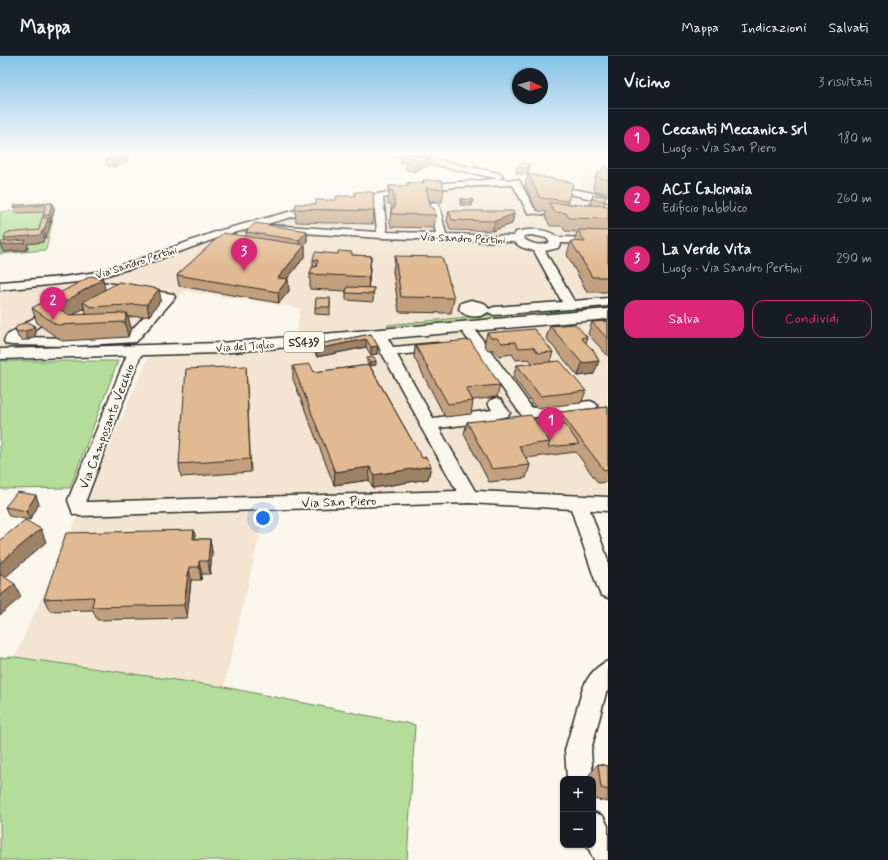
<!DOCTYPE html>
<html lang="it">
<head>
<meta charset="utf-8">
<style>
	:root { --surface:#171b24; --page:#20242c; --text:#f1f3f6; --muted:#9ea1a6; --line:#363941; --accent:#db2777 }
	body { margin:0; font-family:Mynerve,sans-serif; background:var(--page); color:var(--text) }
	.controls { position:absolute; right:12px; bottom:12px; display:grid; overflow:hidden; border-radius:8px; box-shadow:0 1px 3px #0004 }
	.controls button { width:36px; height:36px; display:grid; place-items:center; padding:0; border:0; border-bottom:1px solid var(--line); background:var(--surface); color:var(--text); font:20px sans-serif }
	.compass { position:absolute; left:512px; top:12px; width:36px; height:36px; border-radius:50%; background:var(--surface); box-shadow:0 1px 3px #0004; rotate:95deg }
	.you { position:absolute; left:263px; top:462px; width:14px; height:14px; margin:-10px; border:3px solid #fff; border-radius:50%; background:#1a73e8; box-shadow:0 0 0 6px #1a73e833 }
	.badge { display:grid; place-items:center; width:26px; height:26px; border-radius:50%; background:var(--accent); color:#fff; font-size:13px; font-weight:700 }
	.pin { position:absolute; translate:-50% -33px; filter:drop-shadow(0 1px 2px #0008) }
	.pin::after { content:''; position:absolute; top:21px; width:14px; height:12px; background:inherit; clip-path:polygon(0 0,100% 0,50% 100%) }
	.list { margin:0; padding:0; list-style:none }
	h2 { display:flex; justify-content:space-between; align-items:center; height:52px; margin:0; padding:0 16px; font-size:17px }
	h2 small { font-size:13px; font-weight:400; color:var(--muted) }
	.list li { display:grid; grid-template-columns:26px 1fr auto; gap:12px; align-items:center; box-sizing:border-box; height:60px; padding:0 16px; border-top:1px solid var(--line) }
	.list b { display:block; font-size:15px; white-space:nowrap }
	.list p { margin:0; font-size:13px; white-space:nowrap; color:var(--muted) }
	.list em { font-size:13px; font-style:normal; color:var(--muted) }
	.actions { display:flex; gap:8px; padding:12px 16px }
	.actions a { flex:1; padding:9px 0; border:1px solid var(--accent); border-radius:12px; text-align:center; font-size:14px; color:var(--accent) }
	.actions .main { background:var(--accent); color:#fff }
	.map { position:relative; flex:none; width:608px; height:804px; overflow:hidden }
	header { display:flex; align-items:center; gap:24px; box-sizing:border-box; height:56px; padding:0 20px; background:var(--surface); border-bottom:1px solid var(--line) }
	header strong { font-size:19px }
	nav { display:flex; gap:22px; margin-inline-start:auto; font-size:14px }
	main { display:flex }
	aside { flex:1; background:var(--surface) }
	.map>svg:first-child { display:block }
	.built { fill:#f3e5d1 }
	.green { fill:#b4dd9a; stroke:#708462 }
	.lines { fill:none; stroke-linecap:round; stroke-linejoin:round }
	.minor-casing { stroke:#2b2b2b; stroke-width:3 }
	.major-casing { stroke:#2b2b2b; stroke-width:3 }
	.minor { fill:#fbf7ec; fill-rule:evenodd }
	.major { fill:#fbf7ec; fill-rule:evenodd }
	.wall { fill:#c2a07d; stroke:#2b2b2b; fill-rule:evenodd }
	.shaded-wall { fill:#9e8266; stroke:#2b2b2b }
	.building { fill:#e1ba91; stroke:#2b2b2b }
	.labels { text-anchor:middle; stroke-width:4; stroke-linejoin:round; paint-order:stroke }
	.far-street-label { font-size:11px; fill:#2b2b2b; stroke:#fbf7ec }
	.shield { fill:#fbf7ec; stroke:#696865; stroke-width:1 }
	.shield-label { font-size:12px; font-weight:bold; fill:#2b2b2b }
	.street-label { font-size:13px; fill:#2b2b2b; stroke:#fbf7ec }
</style>
</head>
<body>
<header>
<strong>Mappa</strong>
<nav><a>Mappa</a><a>Indicazioni</a><a>Salvati</a></nav>
</header>
<main>
<div class="map">
<svg width="608" height="804" viewBox="0 0 608 804">
	<rect width="100%" height="100%" fill="#fbf7ec"/>
	<filter id="ink" filterUnits="userSpaceOnUse"><feTurbulence type="fractalNoise" baseFrequency=".025" numOctaves="2"/><feDisplacementMap in="SourceGraphic" scale="8" xChannelSelector="R" yChannelSelector="G"/><feConvolveMatrix kernelMatrix="1 2 1 2 8 2 1 2 1" color-interpolation-filters="sRGB"/></filter>
	<g filter="url(#ink)">
		<path class="built" d="M608,119V256L296,283L300,252L185,235L179,240L131,295H0V225L86,216L117,209L229,171L312,151L492,125L517,124L577,136L583,120Z
			M608,264V441L455,434L268,443L224,631L15,601L149,300L372,285Z"/>
		<path class="green" d="M55,152L46,194L0,198V156Z
			M598,250L606,253L387,275L388,269L497,258L504,262L549,258L551,254Z
			M118,305L70,432L0,433V305Z
			M15,601L224,631L415,669L407,804H0V602Z"/>
		<g class="lines">
			<defs>
				<path id="minor" d="M393,98H409L499,117L503,120L499,123L397,100Z
					M496,123L519,124L534,152L568,155L573,158L568,161L528,157L513,129L455,131L383,142L387,176L436,177L429,149L434,146L439,149L446,178L514,180L516,176C528,173 547,172 557,181L608,182V188L561,187L558,192L545,195L574,245L608,242V250L494,259L488,256C480,263 465,262 459,253L461,247L471,244L484,247L489,253L494,251L562,246L534,195L521,191L514,186L382,182L270,175L265,172L270,169L377,176L374,144L352,148L347,145L349,143L434,128ZM532,179L546,182L550,186C542,191 530,188 523,182L524,180Z
					M547,128L608,140V146L544,133L543,131Z
					M318,148L321,149L323,151L321,153L226,179L143,209L89,224L173,238L175,241L173,244L136,286L68,290L11,289L6,288L4,285L6,280L52,250H60L62,253L60,256L23,281L68,282L127,279L160,243L87,232L83,231L78,226L0,234V226L63,221L97,216L135,205L218,175Z
					M466,267L471,268L532,352L590,345L595,347L598,350L595,353L590,355L528,362L522,360L459,271L461,268Z
					M379,275L384,276L393,291L437,287L442,288L444,291L442,294L437,295L397,299L433,362L492,354L488,347L491,344L496,342L501,344L510,357L508,360L478,367L439,372L475,435L608,441V455L590,454L608,504V542L601,539L598,533L571,453L469,447L80,460L73,458L68,444L128,296L130,293L135,292L140,293L142,296L86,444L87,446L457,435L419,368L420,367L383,299L380,296L381,295L372,279L374,276Z
					M608,605V634L606,637L591,694L593,723H567L565,694L583,632C588,620 596,610 608,605Z
					M593,756L603,760L608,770V804H594L587,789H593Z"/>
				<path id="major" d="M608,253V263L221,297L0,303V293L221,287Z"/>
			</defs>
			<use href="#minor" class="minor-casing"/>
			<use href="#major" class="major-casing"/>
			<use href="#minor" class="minor"/>
			<use href="#major" class="major"/>
		</g>
		<path class="wall" d="M53,98H70L60,101L53,100Z
			M124,98H134L128,100H127L128,105L114,111L107,109L106,103Z
			M326,98H341L337,101Z
			M344,98H355L352,100Z
			M425,98H433L429,102L424,101Z
			M417,99V102L430,103L429,109L414,116L405,113L406,107L401,106V100Z
			M530,108L529,115L526,119L516,117L517,111Z
			M608,111V137L596,135L593,131L596,119Z
			M528,118L573,127L567,148L590,149L593,139L605,145L604,150H608V236H587L567,199L571,185H574L577,176L565,175L562,170H550L545,160L546,156L537,155L525,130Z
			M423,124L444,133L442,146L429,145L431,152L436,159L434,172L391,171L390,166L391,152H392L391,148H388L389,130H407V127H423Z
			M461,143L473,144L472,150L460,149Z
			M52,147L54,154L51,163L52,166L51,168L50,169L46,182H44L43,186L27,188L28,191L27,194L3,196L1,189L5,186L39,174L43,162V159L44,156L16,157L14,151Z
			M295,153L374,155L373,168L296,166Z
			M449,155L514,158L512,168L492,175L450,174L447,165Z
			M307,175V185L304,189H305V200L287,223L289,235L279,247L179,230L177,219L246,181V176Z
			M352,199L371,200L368,232H374L373,246L346,244V235L310,233V218L313,211V204Z
			M395,200L454,242L451,257L399,256L393,215Z
			M105,234L161,244L149,260L128,261L131,272L128,281L62,285L37,267L32,252ZM84,252L86,258H87L73,259Z
			M330,242V259L315,258V251Z
			M608,265V300L588,278L592,266Z
			M34,269L36,277L34,281L28,284H21L18,281L15,273Z
			M550,270L587,281L586,286L594,318L578,320L546,282Z
			M487,277L553,296L550,306L586,335L581,347L536,352L513,321L517,309L533,308L529,303L516,304L512,298L499,300L494,294H488L484,289Z
			M371,278L377,298L371,299L366,291L317,301L315,297V289Z
			M415,289L500,329L497,341L473,344V345L471,358L445,361L414,301Z
			M367,302L376,309L370,310L422,402L431,410L428,423L373,432L369,424L334,429L293,323V310L314,316L369,309L367,306Z
			M246,310L251,416L181,421L179,408Z
			M608,351V426L598,427L576,396L526,402L530,409L526,422L489,426L464,378L467,366L534,363L559,360L560,356Z
			M39,448L30,464L9,460L5,451Z
			M196,483H210L212,496L210,518H202L201,524H191L187,562L97,564L93,554L50,555L44,543Z
			M598,708L608,710V746L593,743V723H590L589,719Z"/>
		<path class="shaded-wall" d="M59,98H70L60,101Z
			M128,98H134L128,100Z
			M337,98H341L337,101Z
			M430,98H433L429,102Z
			M127,99L128,105L114,111L112,105Z
			M417,99L416,105L411,108V102Z
			M430,103L429,109L414,116L415,109Z
			M530,108L529,115L526,119L527,113Z
			M52,147L54,154L51,163L52,166L51,168L49,159Z
			M514,158L512,168L492,175L495,165Z
			M48,162L50,169L46,182L44,175Z
			M42,175L44,182L43,186L27,188L28,191L27,194L3,196L1,189L6,188L4,182Z
			M307,175V185L300,194L299,184Z
			M305,189V200L279,233L278,222Z
			M371,200L370,214L368,236L369,221Z
			M103,223L106,238L83,246L84,252L61,267L56,251Z
			M288,223L289,235L279,247L278,236Z
			M159,233L161,244L149,260L147,248Z
			M127,257L131,272L128,281L125,266Z
			M34,269L36,277L34,281L28,284L25,275Z
			M366,283V291L317,301V293Z
			M378,290L377,298L371,299V291Z
			M376,305V309L370,310V306Z
			M599,305L594,318L578,320L582,307Z
			M431,410L428,423L373,432L374,419Z
			M370,411L369,424L334,429L335,416Z
			M36,439L39,448L30,464L26,455Z
			M41,473L46,486L0,526V507Z
			M194,474L197,487L193,483Z
			M210,483L212,496L210,518L208,505Z
			M199,505L202,518L201,524L199,511Z
			M189,511L191,524L187,562L184,549Z
			M15,528L21,541L0,559V540Z"/>
		<path class="building" d="M120,98L127,99L112,105L106,103Z
			M405,98H411L417,99L411,102L401,100Z
			M421,100L430,103L415,109L406,107Z
			M520,107L530,108L527,113L517,111Z
			M605,111H608V124L599,122L596,119Z
			M528,118L573,127L568,145L540,142Z
			M423,124L442,125L444,133L426,132L431,152H434L436,159L392,158L391,152H395L393,135H389V130H408L407,127H424Z
			M355,136H373L374,155L295,153L296,148H316V144H336L337,140H355Z
			M593,139L606,140L605,145L592,143Z
			M461,143L473,144V147L461,146Z
			M52,147L49,159H43L46,149L14,151L15,149Z
			M549,147L608,150V163L569,162L566,157L554,156Z
			M449,155H513L514,158L495,165L452,164Z
			M42,162H48L44,175H42L41,179L4,182L6,177L39,174Z
			M51,162L50,165H49L48,163Z
			M255,167L307,175L299,184L246,176Z
			M578,174L608,175V221H592L571,185L585,186Z
			M223,177L305,189L278,222L288,223L278,236L177,219Z
			M26,184L25,187L1,189L2,186Z
			M338,195L352,196V199L371,200L369,221L310,218L312,211H316L318,204H313L315,196L338,198Z
			M395,200L442,201L454,242L401,241Z
			M91,220L103,223L56,251L69,259L127,257L125,266L57,269L32,252Z
			M119,226L159,233L147,248L91,251L83,246Z
			M347,231L374,232L373,238L346,237Z
			M316,242H330V251H315Z
			M608,265V283L592,266Z
			M24,267H30L34,269L32,273L25,275L18,276L15,273L18,269Z
			M575,268L587,281L581,282L594,295L599,305L582,307L550,270Z
			M534,273L553,296L538,297L533,291L519,292L515,286L502,287L497,282H491L487,277Z
			M371,278L378,290L371,291L366,283L317,293L315,289Z
			M470,284L500,329L466,332L473,345L448,348L415,289Z
			M374,301L376,305L370,306L367,302Z
			M560,305L586,335L540,340L517,309Z
			M310,308L314,316L369,309L422,402L426,401L431,410L374,419L370,411L335,416L293,310Z
			M246,310L250,403L179,408L186,313Z
			M608,351V413L604,414L560,356Z
			M531,359L550,386L519,390L530,409L492,413L467,366Z
			M559,360L579,388L548,391L550,386L534,363Z
			M17,436L36,439L26,455L5,451Z
			M25,464L41,473L0,507V484Z
			M194,474L193,483H210L208,505H199V511H189L184,549L92,551L94,541L44,543L66,477Z
			M0,518L15,528L0,540Z
			M598,708L608,710V734L601,732Z"/>
	</g>
	<linearGradient id="sky" x2="0" y2="1"><stop stop-color="#83c2e9"/><stop offset="0.46" stop-color="#fdfbf6"/><stop offset="1" stop-color="#fdfbf6" stop-opacity="0"/></linearGradient>
	<rect width="608" height="211" fill="url(#sky)"/>
	<g class="labels">
		<g class="far-street-label">
			<text transform="translate(463 182) rotate(2)" y="4">Via Sandro Pertini</text>
			<text transform="translate(136 206) rotate(-18)" y="4">Via Sandro Pertini</text>
			<text transform="translate(245 290) rotate(-4)" y="4">Via del Tiglio</text>
		</g>
		<rect class="shield" x="284" y="276" width="40" height="20" rx="3"/>
		<g class="shield-label">
			<text x="304" y="290">SS439</text>
		</g>
		<g class="street-label">
			<text transform="translate(106 370) rotate(-69)" y="5">Via Camposanto Vecchio</text>
			<text transform="translate(339 445) rotate(-2)" y="5">Via San Piero</text>
		</g>
	</g>
</svg>
<div class="controls">
<button>+</button>
<button>−</button>
</div>
<svg class="compass" viewBox="-18 -18 36 36"><path d="M0-13l5 13h-10z" fill="#e53935"/><path d="M0 13l5-13h-10z" fill="#9ea1a6"/></svg>
<div class="you"></div>
<div class="pin badge" style="left:551px;top:384px">1</div>
<div class="pin badge" style="left:53px;top:264px">2</div>
<div class="pin badge" style="left:244px;top:215px">3</div>
</div>
<aside>
<h2>Vicino<small>3 risultati</small></h2>
<ul class="list">
<li><span class="badge">1</span><div><b>Ceccanti Meccanica srl</b><p>Luogo · Via San Piero</p></div><em>180 m</em></li>
<li><span class="badge">2</span><div><b>ACI Calcinaia</b><p>Edificio pubblico</p></div><em>260 m</em></li>
<li><span class="badge">3</span><div><b>La Verde Vita</b><p>Luogo · Via Sandro Pertini</p></div><em>290 m</em></li>
</ul>
<div class="actions"><a class="main">Salva</a><a>Condividi</a></div>
</aside>
</main>
</body>
</html>
